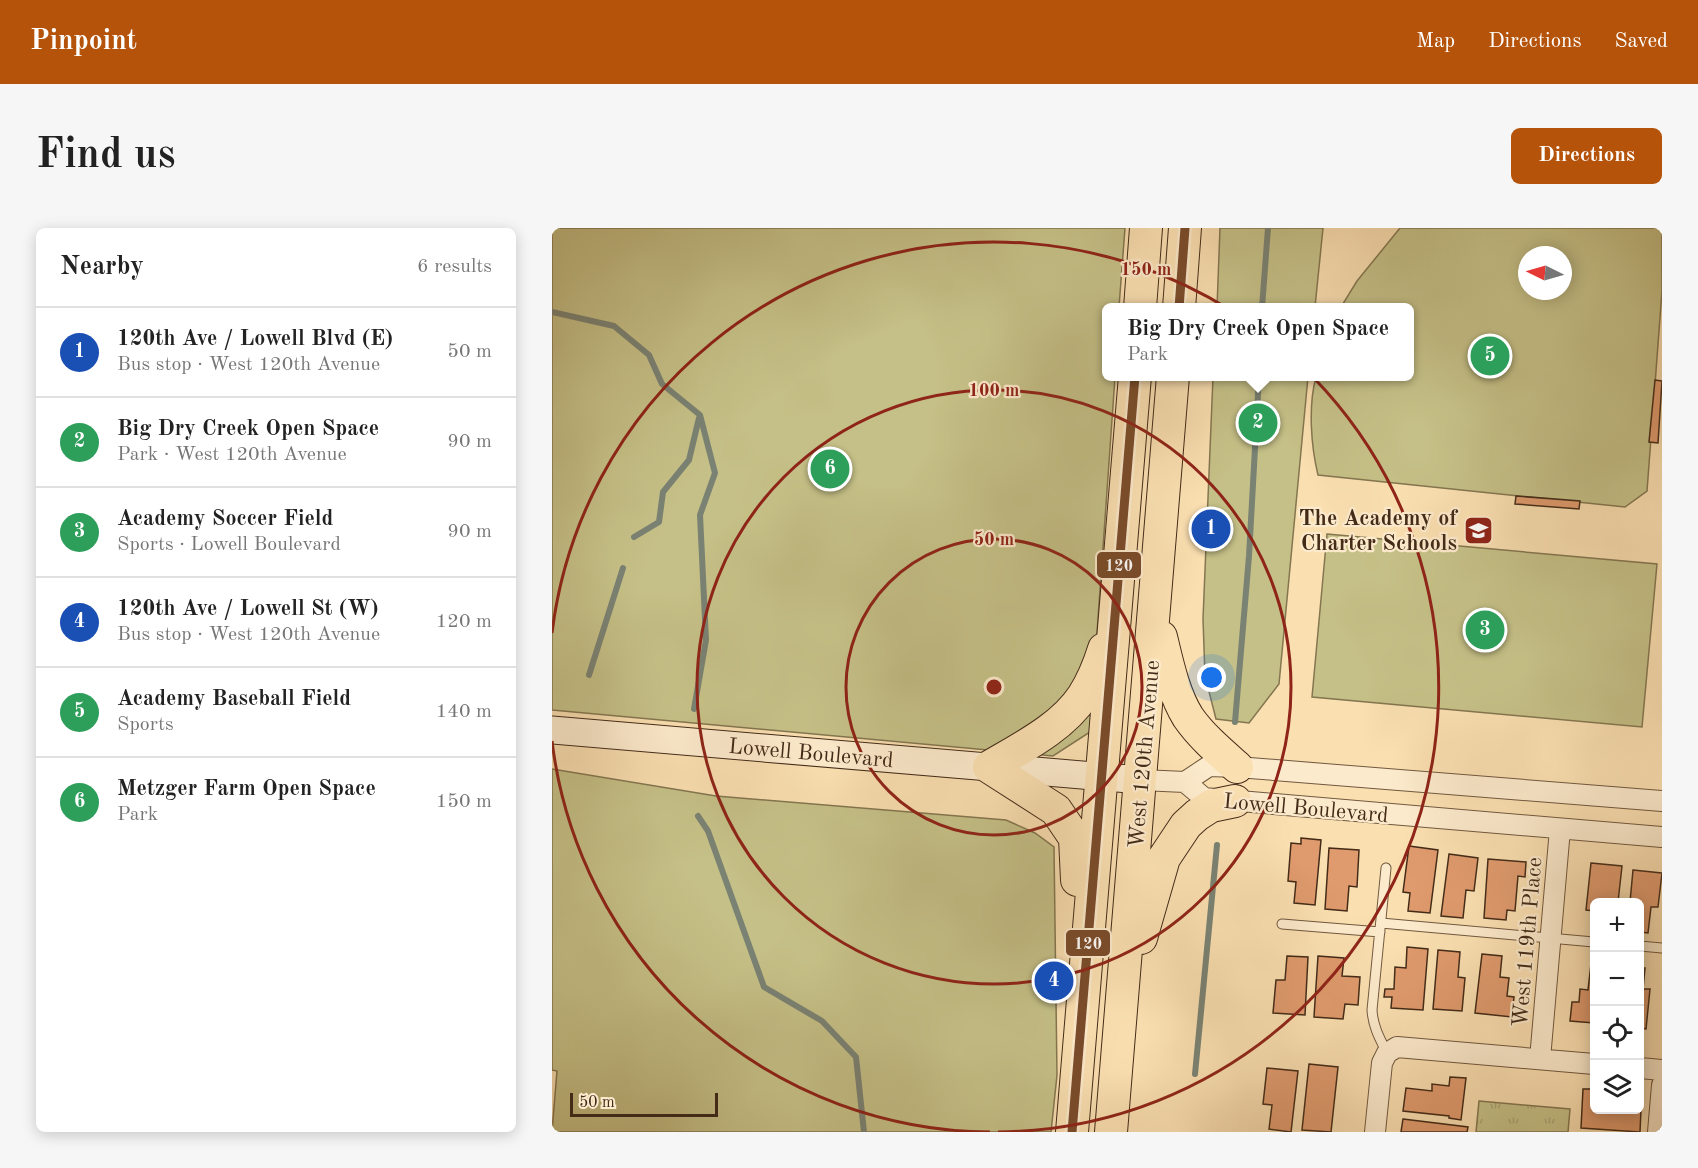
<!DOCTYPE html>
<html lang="en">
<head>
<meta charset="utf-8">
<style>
	:root { --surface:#fff; --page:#f6f6f6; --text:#222; --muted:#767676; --line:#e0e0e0; --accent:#b45309 }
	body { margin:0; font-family:"Old Standard TT",serif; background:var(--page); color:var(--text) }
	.controls { position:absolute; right:18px; bottom:18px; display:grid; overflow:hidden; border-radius:9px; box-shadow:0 3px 15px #0003 }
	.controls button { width:54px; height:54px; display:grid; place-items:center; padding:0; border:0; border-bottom:2px solid var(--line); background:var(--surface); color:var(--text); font:30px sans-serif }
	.compass { position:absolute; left:966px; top:18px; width:54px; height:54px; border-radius:50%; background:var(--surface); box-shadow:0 3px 15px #0003; rotate:275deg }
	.scale { position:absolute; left:18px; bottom:15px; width:148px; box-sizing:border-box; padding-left:6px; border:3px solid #432b18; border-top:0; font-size:16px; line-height:21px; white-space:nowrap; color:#432b18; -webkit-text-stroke:4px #fceacc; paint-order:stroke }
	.you { position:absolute; left:660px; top:450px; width:21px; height:21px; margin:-15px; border:4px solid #fff; border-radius:50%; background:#1a73e8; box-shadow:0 0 0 9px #1a73e833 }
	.badge { display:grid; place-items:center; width:39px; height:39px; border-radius:50%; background:var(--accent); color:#fff; font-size:20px; font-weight:700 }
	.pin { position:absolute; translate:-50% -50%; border:3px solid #fff; box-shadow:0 2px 6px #0006 }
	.popup { position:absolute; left:550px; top:75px; width:312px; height:78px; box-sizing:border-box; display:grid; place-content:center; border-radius:9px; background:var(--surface); filter:drop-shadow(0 2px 4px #0005); font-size:20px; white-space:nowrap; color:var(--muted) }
	.popup b { font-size:22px; color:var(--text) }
	.popup::after { content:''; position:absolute; left:50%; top:100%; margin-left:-12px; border:12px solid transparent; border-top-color:var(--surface) }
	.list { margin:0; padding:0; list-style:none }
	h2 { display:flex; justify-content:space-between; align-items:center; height:78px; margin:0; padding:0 24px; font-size:26px }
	h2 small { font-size:20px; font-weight:400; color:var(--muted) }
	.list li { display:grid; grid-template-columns:39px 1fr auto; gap:18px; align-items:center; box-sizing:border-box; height:90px; padding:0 24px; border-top:2px solid var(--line) }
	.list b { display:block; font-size:22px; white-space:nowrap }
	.list p { margin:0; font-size:20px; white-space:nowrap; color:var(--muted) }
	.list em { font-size:20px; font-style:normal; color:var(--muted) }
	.icon { flex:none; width:33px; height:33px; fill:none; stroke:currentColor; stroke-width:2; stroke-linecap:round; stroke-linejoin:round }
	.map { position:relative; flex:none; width:1110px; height:904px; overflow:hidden; border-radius:9px }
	header { display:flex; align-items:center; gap:36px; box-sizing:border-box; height:84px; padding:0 30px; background:var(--accent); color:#fff }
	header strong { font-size:28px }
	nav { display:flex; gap:33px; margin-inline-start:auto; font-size:21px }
	.intro { display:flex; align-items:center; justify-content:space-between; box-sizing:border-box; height:144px; padding:0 36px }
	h1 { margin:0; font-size:42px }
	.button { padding:15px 27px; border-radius:9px; background:var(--accent); color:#fff; font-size:21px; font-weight:700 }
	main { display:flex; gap:36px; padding:0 36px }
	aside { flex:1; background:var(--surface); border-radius:9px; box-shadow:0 3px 15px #0003 }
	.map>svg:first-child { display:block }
	.grass { fill:url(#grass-tufts); stroke:#847650; stroke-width:1.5 }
	.park { fill:#c5c087; stroke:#847650; stroke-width:1.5; fill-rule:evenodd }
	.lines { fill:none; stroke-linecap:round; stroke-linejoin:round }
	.stream { stroke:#7a8273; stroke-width:6 }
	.building { fill:#df9a6d; stroke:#432b18; stroke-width:1.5 }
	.lane-casing { stroke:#71583e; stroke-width:11 }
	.street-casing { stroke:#71583e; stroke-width:22 }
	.secondary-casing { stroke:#432b18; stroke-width:29 }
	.primary-casing { stroke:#432b18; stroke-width:34 }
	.lane { stroke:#fceacc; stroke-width:9 }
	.street { stroke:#fceacc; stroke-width:20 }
	.secondary { stroke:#fceacc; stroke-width:27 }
	.primary { stroke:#fadfb1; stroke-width:32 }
	.bus-1-casing { stroke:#fceacc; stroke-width:14 }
	.bus-1 { stroke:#7a4b2a; stroke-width:9 }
	.ring { fill:none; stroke:#8f2418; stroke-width:3 }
	.labels { text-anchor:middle; stroke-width:4.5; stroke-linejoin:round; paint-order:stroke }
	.poi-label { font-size:22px; font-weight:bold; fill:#432b18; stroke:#fceacc; text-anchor:end }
	.street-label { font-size:22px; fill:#432b18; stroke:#fceacc }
	.centre { fill:#8f2418; stroke:#fceacc; stroke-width:3 }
	.ring-label { font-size:18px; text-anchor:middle; font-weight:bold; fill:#8f2418; stroke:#fceacc; stroke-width:4.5; stroke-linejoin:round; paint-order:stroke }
	.line-badge { stroke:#fceacc; stroke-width:2 }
	.badge-label { font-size:16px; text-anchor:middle; font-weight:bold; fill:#fff }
</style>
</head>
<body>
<header>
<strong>Pinpoint</strong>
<nav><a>Map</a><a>Directions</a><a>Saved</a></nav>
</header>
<div class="intro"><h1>Find us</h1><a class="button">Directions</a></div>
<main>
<aside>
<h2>Nearby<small>6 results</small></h2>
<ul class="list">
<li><span class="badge" style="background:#1a4fb4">1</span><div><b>120th Ave / Lowell Blvd (E)</b><p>Bus stop · West 120th Avenue</p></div><em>50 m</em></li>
<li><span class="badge" style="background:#2e9e5b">2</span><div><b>Big Dry Creek Open Space</b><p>Park · West 120th Avenue</p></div><em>90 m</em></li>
<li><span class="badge" style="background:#2e9e5b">3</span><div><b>Academy Soccer Field</b><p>Sports · Lowell Boulevard</p></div><em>90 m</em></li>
<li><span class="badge" style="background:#1a4fb4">4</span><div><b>120th Ave / Lowell St (W)</b><p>Bus stop · West 120th Avenue</p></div><em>120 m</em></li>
<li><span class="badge" style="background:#2e9e5b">5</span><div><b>Academy Baseball Field</b><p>Sports</p></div><em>140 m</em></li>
<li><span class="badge" style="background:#2e9e5b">6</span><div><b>Metzger Farm Open Space</b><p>Park</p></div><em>150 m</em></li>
</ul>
</aside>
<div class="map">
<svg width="1110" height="904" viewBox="0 0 1110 904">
	<defs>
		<pattern id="grass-tufts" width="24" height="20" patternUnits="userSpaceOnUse" patternTransform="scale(1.5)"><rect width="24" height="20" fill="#c5c087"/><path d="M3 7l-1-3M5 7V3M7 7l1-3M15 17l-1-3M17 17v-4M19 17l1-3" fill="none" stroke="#aaa574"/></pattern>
	</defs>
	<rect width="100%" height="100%" fill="#fadfb1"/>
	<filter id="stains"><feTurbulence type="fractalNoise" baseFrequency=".00333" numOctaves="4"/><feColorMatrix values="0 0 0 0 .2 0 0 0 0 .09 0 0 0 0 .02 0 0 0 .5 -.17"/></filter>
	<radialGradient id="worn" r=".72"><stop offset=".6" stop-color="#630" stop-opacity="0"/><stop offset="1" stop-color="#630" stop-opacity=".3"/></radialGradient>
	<path class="grass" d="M927,873L1018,881L1016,904H924Z"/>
	<path class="park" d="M0,0H573L567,79L554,80V148L563,149L538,504L501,528L0,482Z
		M668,0H771L763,79H665Z
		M848,0H1110V63L1095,263L1073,279L766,247C759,218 756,178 764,149L858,148V80L789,79L805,53ZM975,27H1011V63H975Z
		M661,149H756L727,456L697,495L664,491L653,448L651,391Z
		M775,306L1105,336L1090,499L760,469Z
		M0,541L164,568L454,592L483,605L502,619L505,847L499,904H0L5,843L0,842Z"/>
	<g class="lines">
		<path class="stream" d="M710,80L716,0
			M0,84L62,98L97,127L110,156L148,187L163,245L148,287L154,412L142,481
			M82,309L107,294L111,264L137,232L147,190
			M37,447L71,340
			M683,494L697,328L707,148
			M146,588L156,603L212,759L270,793L304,829L312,904
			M643,846L665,617"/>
	</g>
	<path class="building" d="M1103,152L1110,153L1106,215L1097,214Z
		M964,268L1028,273L1027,281L963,276Z
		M749,610L769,612L763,677L742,675L744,654L736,653L739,615L749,616Z
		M857,618L886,622L878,685L856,683L858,665L851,664Z
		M777,620L807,622L805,659L797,658L795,683L773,681Z
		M897,626L926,630L922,663L914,662L911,690L889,688Z
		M936,631L974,634L973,649L966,648L963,683L955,682L954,692L932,690Z
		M1039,635L1070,638L1066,674H1042V683L1034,682Z
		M1081,642L1110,645L1106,679H1099L1096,705L1088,704V674H1078Z
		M855,719L876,721L871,782L839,780L840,769H832L833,761H842L843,739L854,740Z
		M886,722L908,724L906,749L913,750L910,783L881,781Z
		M930,726L950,728L948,749L957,750L955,768L962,769L960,789L923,785Z
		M735,728L756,729L753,787L721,785L724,752H733Z
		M766,728L792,730L790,748L808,749L806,777L793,776L791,791L762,789Z
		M1039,736H1042V795L1018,793L1020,774H1027L1028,761L1036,762Z
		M1088,740H1093L1091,761H1098L1094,801L1088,800Z
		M757,836L786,839L779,904L750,902Z
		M715,840L746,843L739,904L717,901L720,877L711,876Z
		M898,849L914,850L909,892L897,890V888L851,883L854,860L880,863V856L897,858Z
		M1031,861H1042V882L1089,881L1088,904L1029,900Z
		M851,891L916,899L915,904H849Z"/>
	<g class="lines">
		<defs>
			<path id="lane" d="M834,640L820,782C821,799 828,811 835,825
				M829,695L1042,714
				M730,696L828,704
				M1088,718L1110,720"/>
			<path id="street" d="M589,552L633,554
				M633,554L652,570L1110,609
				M633,554L657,538L685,539L1110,573
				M988,831L1008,601
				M1088,840L1110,842
				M823,904L830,835L835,825L845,819L1042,836
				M1106,904L1110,857"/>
			<path id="secondary" d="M0,502L589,552"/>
			<path id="primary" d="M588,80L594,0
				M627,80L633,0
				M609,409C615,434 622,467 636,489C649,508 668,524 685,539
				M525,652L523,610L504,582L437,539C469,520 510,500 531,468C540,454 547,437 552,421
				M589,710L612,630L634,597L645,587L659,578L683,573
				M520,904L583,148
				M559,904L621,148"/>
		</defs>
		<use href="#lane" class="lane-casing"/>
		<use href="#street" class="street-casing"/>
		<use href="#secondary" class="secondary-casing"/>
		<use href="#primary" class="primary-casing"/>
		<use href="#lane" class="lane"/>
		<use href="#street" class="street"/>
		<use href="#secondary" class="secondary"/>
		<use href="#primary" class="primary"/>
		<defs>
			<path id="bus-1" d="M627,80L633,0
				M520,904L583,148"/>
		</defs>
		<use href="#bus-1" class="bus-1-casing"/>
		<use href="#bus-1" class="bus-1"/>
	</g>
	<g class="ring">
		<circle cx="442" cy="459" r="148"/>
		<circle cx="442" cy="459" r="297"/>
		<path d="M438 904A445 445 0 0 1 0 513M0 405A445 445 0 1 1 446 904"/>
	</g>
	<defs>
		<symbol id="school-square" viewBox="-11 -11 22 22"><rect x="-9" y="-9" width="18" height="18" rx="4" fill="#8f2418" stroke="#fceacc"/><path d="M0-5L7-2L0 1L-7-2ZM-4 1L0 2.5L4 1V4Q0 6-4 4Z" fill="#fff"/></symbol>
	</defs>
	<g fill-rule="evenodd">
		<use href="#school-square" x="910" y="286" width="33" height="33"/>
	</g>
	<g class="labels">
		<g class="poi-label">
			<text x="905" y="297">The Academy of<tspan x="905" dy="25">Charter Schools</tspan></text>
		</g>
		<g class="street-label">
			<text transform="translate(259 524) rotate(5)" y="8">Lowell Boulevard</text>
			<text transform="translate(591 526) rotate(-85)" y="8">West 120th Avenue</text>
			<text transform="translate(754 579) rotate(5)" y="8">Lowell Boulevard</text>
			<text transform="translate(974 714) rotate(-85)" y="8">West 119th Place</text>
		</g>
	</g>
	<circle cx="442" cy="459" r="9" class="centre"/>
	<g class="ring-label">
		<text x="594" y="47">150 m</text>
		<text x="442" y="168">100 m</text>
		<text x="442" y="317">50 m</text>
	</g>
	<g class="line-badge">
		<rect x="544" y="323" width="46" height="28" rx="6" fill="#7a4b2a"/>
		<rect x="513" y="701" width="46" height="28" rx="6" fill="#7a4b2a"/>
	</g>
	<g class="badge-label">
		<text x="567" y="343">120</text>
		<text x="536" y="721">120</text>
	</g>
	<rect width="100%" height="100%" filter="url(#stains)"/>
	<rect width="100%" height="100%" fill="url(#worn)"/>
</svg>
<div class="controls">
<button>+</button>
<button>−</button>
<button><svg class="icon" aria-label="locate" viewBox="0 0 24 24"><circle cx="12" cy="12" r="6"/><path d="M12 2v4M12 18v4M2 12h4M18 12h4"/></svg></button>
<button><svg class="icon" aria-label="layers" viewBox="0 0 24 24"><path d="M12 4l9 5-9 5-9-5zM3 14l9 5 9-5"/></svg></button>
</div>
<svg class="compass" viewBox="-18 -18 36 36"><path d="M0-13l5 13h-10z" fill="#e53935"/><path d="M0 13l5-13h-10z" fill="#767676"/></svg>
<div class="scale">50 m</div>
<div class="you"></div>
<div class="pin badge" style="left:659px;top:301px;background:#1a4fb4">1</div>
<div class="pin badge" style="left:706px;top:195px;background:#2e9e5b">2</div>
<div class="popup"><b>Big Dry Creek Open Space</b>Park</div>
<div class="pin badge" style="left:933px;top:402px;background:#2e9e5b">3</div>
<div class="pin badge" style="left:502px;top:753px;background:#1a4fb4">4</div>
<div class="pin badge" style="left:938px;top:128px;background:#2e9e5b">5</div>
<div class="pin badge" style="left:278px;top:241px;background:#2e9e5b">6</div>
</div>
</main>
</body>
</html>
